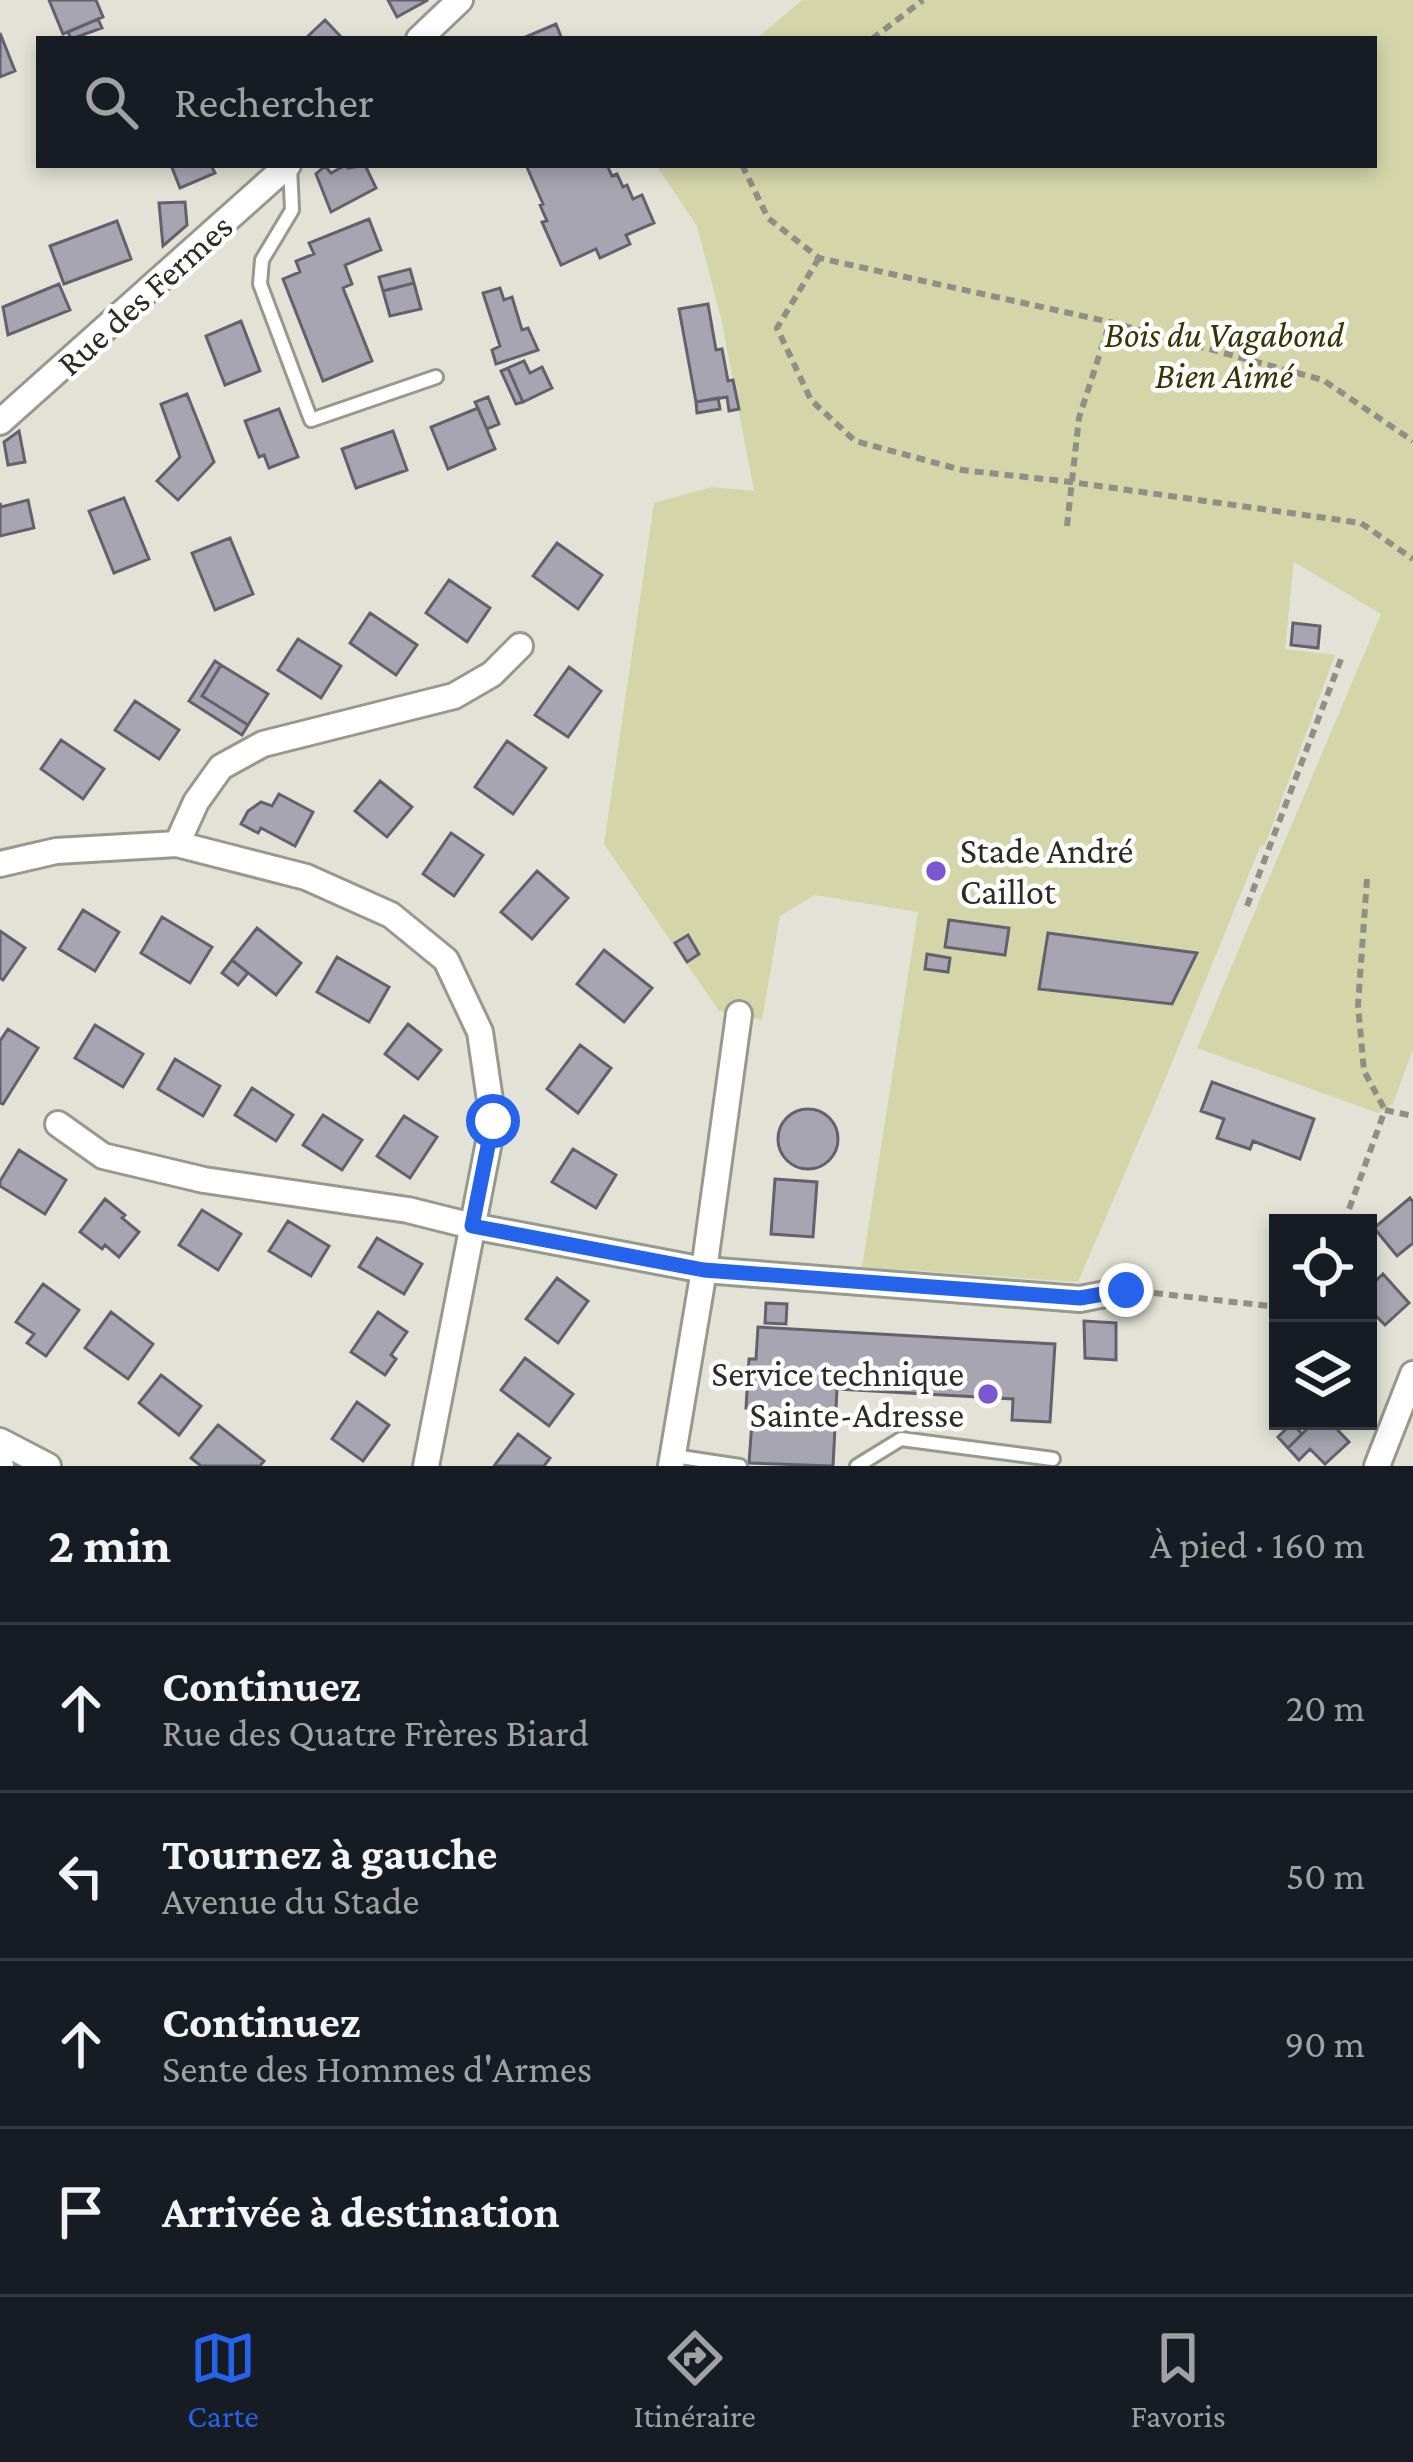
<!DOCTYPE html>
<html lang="fr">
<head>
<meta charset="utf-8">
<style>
	:root { --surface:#171b24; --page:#242831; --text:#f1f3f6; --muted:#9ea1a6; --line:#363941; --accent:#2563eb }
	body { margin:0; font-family:"Crimson Pro",serif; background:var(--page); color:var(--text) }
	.controls { position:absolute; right:36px; bottom:36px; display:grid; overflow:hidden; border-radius:0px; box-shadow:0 6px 18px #0003 }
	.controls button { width:108px; height:108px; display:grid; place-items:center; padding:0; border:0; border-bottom:3px solid var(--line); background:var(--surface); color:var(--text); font:60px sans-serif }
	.stop { position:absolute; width:36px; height:36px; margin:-27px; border:9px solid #2563eb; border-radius:50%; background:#fff }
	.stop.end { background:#2563eb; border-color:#fff; box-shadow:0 3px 12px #0008 }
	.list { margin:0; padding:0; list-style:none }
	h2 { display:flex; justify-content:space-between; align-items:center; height:156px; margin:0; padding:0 48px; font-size:51px }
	h2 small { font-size:39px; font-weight:400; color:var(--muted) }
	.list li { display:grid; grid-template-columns:78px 1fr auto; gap:36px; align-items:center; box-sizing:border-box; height:168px; padding:0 48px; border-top:3px solid var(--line) }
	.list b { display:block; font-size:45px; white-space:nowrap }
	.list p { margin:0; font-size:39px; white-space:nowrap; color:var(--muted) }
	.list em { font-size:39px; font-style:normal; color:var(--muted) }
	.icon { flex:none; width:66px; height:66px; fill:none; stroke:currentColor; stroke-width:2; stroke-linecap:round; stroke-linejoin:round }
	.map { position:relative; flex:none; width:1413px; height:1466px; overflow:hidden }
	.search { position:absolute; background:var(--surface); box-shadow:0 6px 18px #0003; left:36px; right:36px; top:36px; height:132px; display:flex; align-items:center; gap:30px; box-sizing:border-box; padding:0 42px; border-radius:0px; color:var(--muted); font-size:45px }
	.sheet { height:828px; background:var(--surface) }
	nav { display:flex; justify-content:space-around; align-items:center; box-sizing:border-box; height:168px; border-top:3px solid var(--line); background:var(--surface); font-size:33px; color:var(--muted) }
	nav a { display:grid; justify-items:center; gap:6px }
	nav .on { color:var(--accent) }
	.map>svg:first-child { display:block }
	.green { fill:#d4d6aa }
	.building { fill:#a7a5b1; stroke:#62616c; stroke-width:3 }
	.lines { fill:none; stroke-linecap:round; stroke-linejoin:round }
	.lane-casing { stroke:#98998d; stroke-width:18 }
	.street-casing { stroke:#98998d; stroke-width:30 }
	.path { stroke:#8f8f86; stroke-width:6; stroke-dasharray:9 6; stroke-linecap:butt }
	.lane { stroke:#fff; stroke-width:12 }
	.street { stroke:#fff; stroke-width:24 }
	.route { stroke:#2563eb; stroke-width:15 }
	.poi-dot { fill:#7b58d2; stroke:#fff; stroke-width:4.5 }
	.labels { text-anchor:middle; stroke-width:9; stroke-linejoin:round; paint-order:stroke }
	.street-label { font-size:36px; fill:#2c2c27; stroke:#fff }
	.park-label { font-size:36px; font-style:italic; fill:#353504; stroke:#fff }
	.poi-label { font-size:36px; fill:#2c2c27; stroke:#fff; text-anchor:start }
</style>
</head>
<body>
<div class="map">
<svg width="1413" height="1466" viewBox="0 0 1413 1466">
	<rect width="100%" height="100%" fill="#e2e3d6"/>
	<path class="green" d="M802,0H1413V1049L1393,1104L1378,1113L1197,1048L1381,614L1294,562L1285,649L1335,655L1265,845L1260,847L1162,1087L1078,1282L862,1267L918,912L815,895L780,916L762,1020L719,1011L604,844L654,503L712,487L754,491L721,318L697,226L656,165H1374V39H756Z"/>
	<path class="building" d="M49,0H96L103,17L63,34Z
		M388,0H428L397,17Z
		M98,19L102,28L71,39L68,32Z
		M325,20L343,39H305Z
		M556,24L562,39H521Z
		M0,33L15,71L0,77Z
		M171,165H211L215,173L180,188Z
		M346,165L348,168L365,165L376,188L331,212L316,174L325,166L331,173Z
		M526,165H607L612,176L617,174L623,187L627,185L633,199L642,195L654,223L626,235L630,244L600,258L596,249L561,265L542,222L547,221L540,205L543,204Z
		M185,202L187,225L163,246L159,203Z
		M369,219L381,250L345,265L352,284L343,288L372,361L323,381L283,279L300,272L296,261L314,254L309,243Z
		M117,221L131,259L64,284L50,246Z
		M410,269L414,283L383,291L379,277Z
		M414,283L421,309L390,316L383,291Z
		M59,284L70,310L8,335L3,307Z
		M500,288L504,300L512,297L522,330L528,328L538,350L496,364L492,350L500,346L483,293Z
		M708,304L716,350L722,349L728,381L733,380L739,409L729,411L727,397L696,402L679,309Z
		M241,321L260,371L225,385L206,336Z
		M524,361L530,373L542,367L552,388L523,402L508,368Z
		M508,368L523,402L516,404L501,371Z
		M187,394L214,462L178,500L157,481L180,457L161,404Z
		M488,397L499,424L487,429L475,402Z
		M718,398L720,409L697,413L696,402Z
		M478,408L495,449L448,469L431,427Z
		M279,409L298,457L269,468L264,455L259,457L245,421Z
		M19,431L25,462L8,465L4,442Z
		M393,431L407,470L356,488L342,449Z
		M124,498L149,559L114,573L89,511Z
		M28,500L34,528L0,536V503L1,507Z
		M230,538L253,594L215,610L192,553Z
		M557,543L602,575L578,609L533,576Z
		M449,580L490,608L467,642L426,613Z
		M370,613L417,645L396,675L350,643Z
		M1293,623L1320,626L1318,648L1291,645Z
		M298,639L341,666L321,698L278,670Z
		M215,661L221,665L202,696L248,725L242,735L189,701Z
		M221,665L268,694L248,725L202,696Z
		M569,667L601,691L568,737L535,715Z
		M135,701L179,730L159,759L115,730Z
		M61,740L104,769L83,799L41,769Z
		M507,741L546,768L513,814L475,787Z
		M380,781L412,807L387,837L355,811Z
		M279,794L313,812L295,846L261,828L258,833L241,824L248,811L261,802L272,806Z
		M451,833L483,855L454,896L423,874Z
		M537,871L568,898L532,939L501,912Z
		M83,910L119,932L95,971L59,949Z
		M162,917L212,947L190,983L141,953Z
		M949,920L1009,928L1005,955L945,947Z
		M257,928L301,963L276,995L232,960Z
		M0,931L25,948L3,980L0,978Z
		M1048,933L1197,953L1172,1004L1039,989Z
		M688,935L699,954L687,962L675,943Z
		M604,950L652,988L624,1022L577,984Z
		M927,954L950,958L948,972L925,969Z
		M337,957L389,987L369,1022L317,992Z
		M232,960L248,973L238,985L222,973Z
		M408,1024L441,1050L418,1079L385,1054Z
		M95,1025L143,1054L123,1087L75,1058Z
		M8,1029L38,1048L3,1104L0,1103V1041Z
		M580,1045L611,1068L578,1113L547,1089Z
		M175,1059L220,1086L203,1116L158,1089Z
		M1212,1082L1314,1119L1300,1159L1253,1141L1250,1149L1217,1138L1224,1119L1201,1111Z
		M252,1088L293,1115L276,1141L235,1115Z
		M778 1139a30 30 0 1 1 60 0a30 30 0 1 1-60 0Z
		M323,1115L362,1140L342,1170L303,1145Z
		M404,1116L437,1137L410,1178L377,1156Z
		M573,1149L616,1175L596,1208L552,1182Z
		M19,1150L66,1180L45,1214L0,1186V1181Z
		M775,1179L817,1182L813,1237L771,1234Z
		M1410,1198L1413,1202V1243L1397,1256L1374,1228Z
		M105,1199L125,1215L122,1218L139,1232L119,1257L105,1245L102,1249L80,1232Z
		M202,1210L241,1234L218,1270L179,1245Z
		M288,1221L329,1246L311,1276L269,1251Z
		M377,1238L422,1264L404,1294L359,1267Z
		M1383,1274L1409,1303L1385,1325L1370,1310L1368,1312V1288Z
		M557,1278L588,1301L558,1343L526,1319Z
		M43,1284L79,1310L46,1356L27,1343L34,1334L16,1322Z
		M766,1303L787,1304L786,1324L765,1323Z
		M111,1312L153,1344L128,1379L85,1348Z
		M378,1312L407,1332L391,1355L396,1359L385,1375L351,1352Z
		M1084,1321L1116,1323V1360L1085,1358Z
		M758,1327L1055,1344L1050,1422L1012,1420L1013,1399L837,1389L833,1466L749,1463L753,1408H746L749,1359H756Z
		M525,1358L573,1394L549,1426L501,1390Z
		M161,1375L201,1406L179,1435L139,1403Z
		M357,1402L389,1425L363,1461L332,1439Z
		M1315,1421H1329L1349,1442L1325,1464L1310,1449L1299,1460L1288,1448Z
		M1292,1423L1302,1434L1288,1448L1278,1437Z
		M218,1425L264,1461L260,1466H201L191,1458Z
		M518,1434L550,1458L544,1466H494Z"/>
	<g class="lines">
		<defs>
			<path id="lane" d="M290,165L292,210L262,260L260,284L311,420L436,377
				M674,1456L740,1466
				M857,1466L901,1439L1053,1459"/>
			<path id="street" d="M419,39L460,0
				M0,422L288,165
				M177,844L196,802L221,767L263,744L454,696L492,674L520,646
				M0,864L56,851L177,844L306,877L391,915L446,960L480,1032L493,1121L426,1466
				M58,1124L103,1156L204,1180L408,1210L472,1226L704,1270L1080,1299L1126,1290
				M0,1441L48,1466
				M0,1465L1,1466
				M671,1466L704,1270L739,1014
				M1377,1466L1413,1374"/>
		</defs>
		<use href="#lane" class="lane-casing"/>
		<use href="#street" class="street-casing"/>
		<path class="path" d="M872,39L923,0
			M742,165L768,218L819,258L1110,322L1323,380L1413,441
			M819,258L777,328L811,400L855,441L962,470L1071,482L1361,523L1413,559
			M1067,526L1079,418L1110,322
			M1367,879L1358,1005L1364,1071L1385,1110
			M1247,906L1343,654
			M1385,1110L1413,1116
			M1344,1223L1385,1110
			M1154,1293L1278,1307"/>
		<use href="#lane" class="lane"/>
		<use href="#street" class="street"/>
	</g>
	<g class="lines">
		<path class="route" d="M493,1121L472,1226L704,1270L1080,1298L1126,1290"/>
	</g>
	<g class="poi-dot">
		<circle cx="936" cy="871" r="12"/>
		<circle cx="988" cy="1394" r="12"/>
	</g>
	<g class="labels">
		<g class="street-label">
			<text transform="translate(144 294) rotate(-42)" y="13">Rue des Fermes</text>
		</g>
		<g class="park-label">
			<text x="1224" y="347">Bois du Vagabond<tspan x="1224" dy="41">Bien Aimé</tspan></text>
		</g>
		<g class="poi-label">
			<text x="960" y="863">Stade André<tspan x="960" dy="41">Caillot</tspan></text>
			<text x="964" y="1386" text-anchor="end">Service technique<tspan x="964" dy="41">Sainte-Adresse</tspan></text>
		</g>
	</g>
</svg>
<div class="controls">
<button><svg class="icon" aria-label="locate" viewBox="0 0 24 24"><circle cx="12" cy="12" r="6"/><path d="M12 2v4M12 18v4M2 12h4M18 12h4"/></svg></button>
<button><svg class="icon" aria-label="layers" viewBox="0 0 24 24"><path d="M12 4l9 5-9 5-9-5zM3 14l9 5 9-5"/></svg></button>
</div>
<div class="stop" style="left:493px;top:1121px"></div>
<div class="stop end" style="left:1126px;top:1290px"></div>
<div class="search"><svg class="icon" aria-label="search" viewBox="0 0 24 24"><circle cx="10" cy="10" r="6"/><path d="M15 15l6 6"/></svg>Rechercher</div>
</div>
<section class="sheet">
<h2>2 min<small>À pied · 160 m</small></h2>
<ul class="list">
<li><svg class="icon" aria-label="ahead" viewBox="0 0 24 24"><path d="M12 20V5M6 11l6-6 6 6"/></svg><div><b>Continuez</b><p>Rue des Quatre Frères Biard</p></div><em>20 m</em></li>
<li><svg class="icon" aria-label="left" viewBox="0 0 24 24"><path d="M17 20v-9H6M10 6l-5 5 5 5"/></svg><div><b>Tournez à gauche</b><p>Avenue du Stade</p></div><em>50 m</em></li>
<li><svg class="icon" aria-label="ahead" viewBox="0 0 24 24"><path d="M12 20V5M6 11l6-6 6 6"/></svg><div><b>Continuez</b><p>Sente des Hommes d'Armes</p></div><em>90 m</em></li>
<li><svg class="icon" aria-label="arrive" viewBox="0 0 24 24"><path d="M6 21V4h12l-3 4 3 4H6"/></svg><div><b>Arrivée à destination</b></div></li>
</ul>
</section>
<nav>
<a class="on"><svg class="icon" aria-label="map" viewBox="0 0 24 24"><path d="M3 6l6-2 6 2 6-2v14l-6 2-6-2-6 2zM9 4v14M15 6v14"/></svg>Carte</a>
<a><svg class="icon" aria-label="directions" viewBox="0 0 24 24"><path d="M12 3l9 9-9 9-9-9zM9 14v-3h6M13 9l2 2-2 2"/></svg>Itinéraire</a>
<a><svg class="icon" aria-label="saved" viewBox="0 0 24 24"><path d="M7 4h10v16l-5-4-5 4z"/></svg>Favoris</a>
</nav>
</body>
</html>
